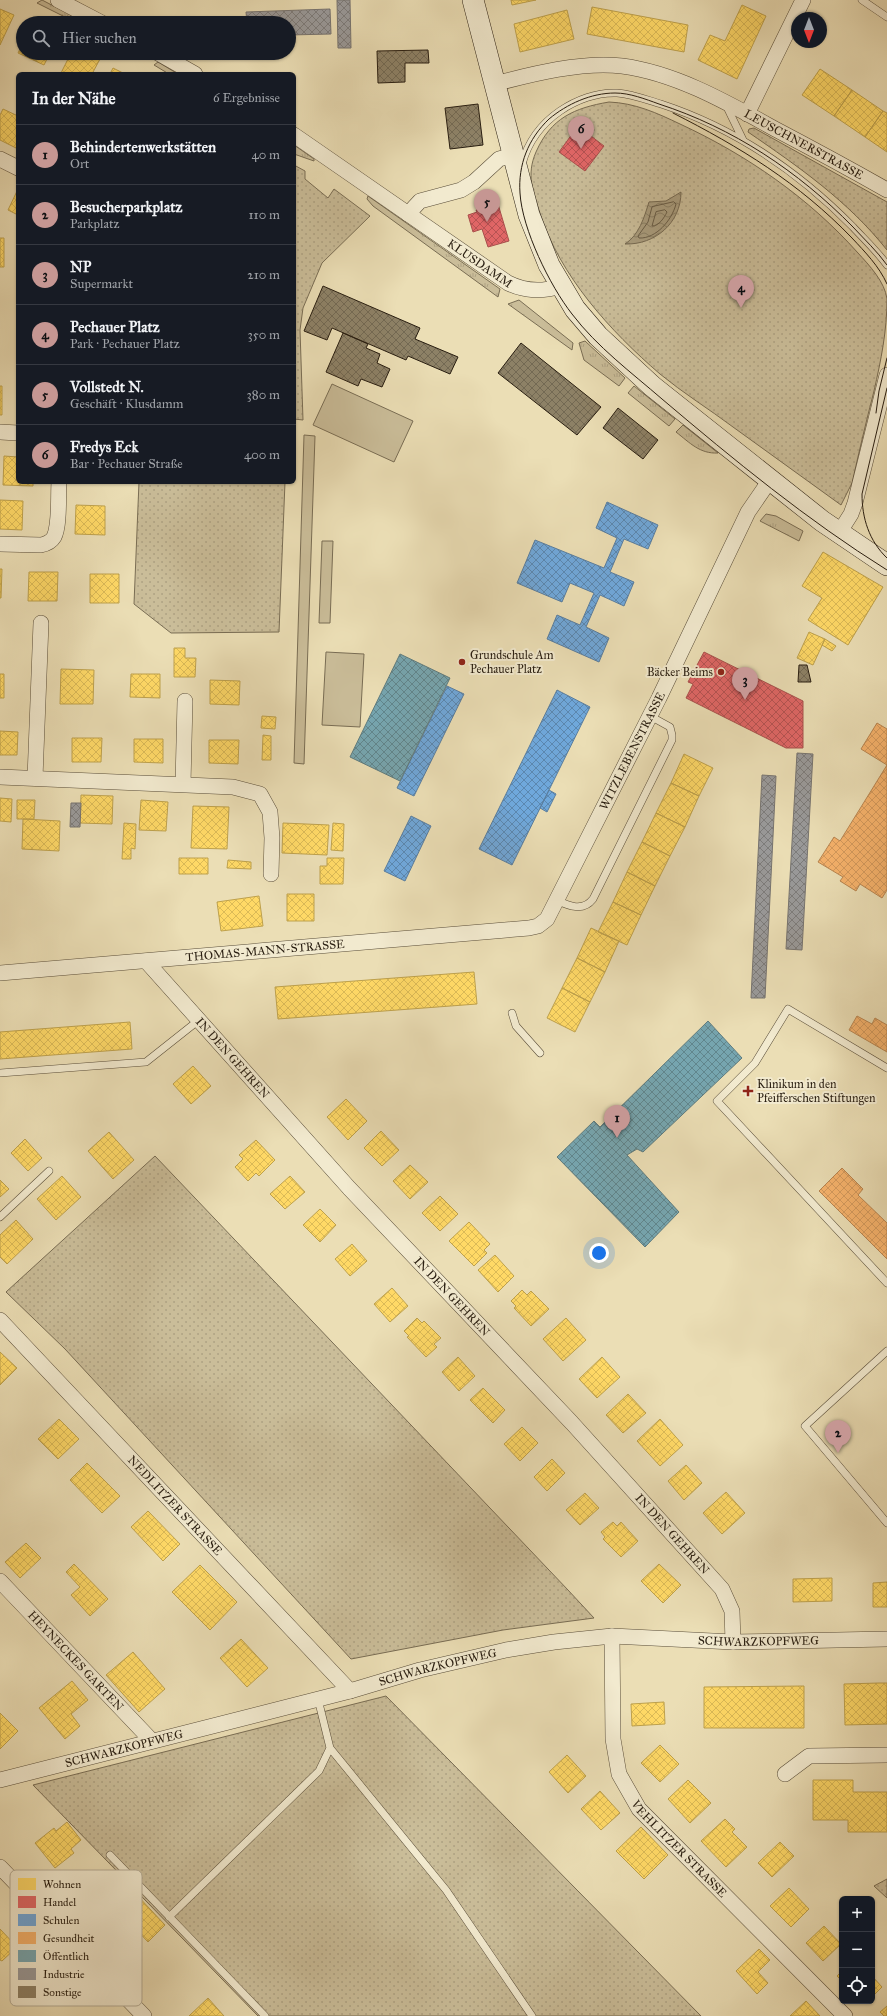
<!DOCTYPE html>
<html lang="de">
<head>
<meta charset="utf-8">
<style>
	:root { --surface:#171b24; --page:#242831; --text:#f1f3f6; --muted:#9ea1a6; --line:#363941; --accent:#c59692 }
	body { margin:0; font-family:"IM FELL Great Primer",serif; background:var(--page); color:var(--text) }
	.controls { position:absolute; right:12px; bottom:12px; display:grid; overflow:hidden; border-radius:6px; box-shadow:0 1px 3px #0004 }
	.controls button { width:36px; height:36px; display:grid; place-items:center; padding:0; border:0; border-bottom:1px solid var(--line); background:var(--surface); color:var(--text); font:20px sans-serif }
	.compass { position:absolute; left:791px; top:12px; width:36px; height:36px; border-radius:50%; background:var(--surface); box-shadow:0 1px 3px #0004; rotate:180deg }
	.you { position:absolute; left:599px; top:1253px; width:14px; height:14px; margin:-10px; border:3px solid #fff; border-radius:50%; background:#1a73e8; box-shadow:0 0 0 6px #1a73e833 }
	.badge { display:grid; place-items:center; width:26px; height:26px; border-radius:50%; background:var(--accent); color:#111; font-size:13px; font-weight:700 }
	.pin { position:absolute; translate:-50% -33px; filter:drop-shadow(0 1px 2px #0008) }
	.pin::after { content:''; position:absolute; top:21px; width:14px; height:12px; background:inherit; clip-path:polygon(0 0,100% 0,50% 100%) }
	.list { margin:0; padding:0; list-style:none }
	h2 { display:flex; justify-content:space-between; align-items:center; height:52px; margin:0; padding:0 16px; font-size:17px }
	h2 small { font-size:13px; font-weight:400; color:var(--muted) }
	.list li { display:grid; grid-template-columns:26px 1fr auto; gap:12px; align-items:center; box-sizing:border-box; height:60px; padding:0 16px; border-top:1px solid var(--line) }
	.list b { display:block; font-size:15px; white-space:nowrap }
	.list p { margin:0; font-size:13px; white-space:nowrap; color:var(--muted) }
	.list em { font-size:13px; font-style:normal; color:var(--muted) }
	.icon { flex:none; width:22px; height:22px; fill:none; stroke:currentColor; stroke-width:2; stroke-linecap:round; stroke-linejoin:round }
	.map { position:relative; flex:none; width:887px; height:2016px; overflow:hidden }
	.search { position:absolute; background:var(--surface); box-shadow:0 1px 3px #0004; left:16px; top:16px; width:280px; height:44px; display:flex; align-items:center; gap:10px; box-sizing:border-box; padding:0 14px; border-radius:22px; color:var(--muted); font-size:15px }
	.panel { position:absolute; background:var(--surface); box-shadow:0 1px 3px #0004; left:16px; top:72px; width:280px; height:412px; border-radius:6px }
	.map>svg:first-child { display:block }
	.grass { fill:url(#grass-tufts); stroke:#796d54 }
	.park { fill:url(#park-dots); stroke:#796d54 }
	.pitch { fill:#cabd99; stroke:#796d54 }
	.water { fill:url(#water-waves); stroke:#756951 }
	.homes { fill:url(#homes-cross-hatch); stroke:#bea14c }
	.shops { fill:url(#shops-cross-hatch); stroke:#a9504c }
	.schools { fill:url(#schools-cross-hatch); stroke:#5a7e9f }
	.health { fill:url(#health-cross-hatch); stroke:#b88550 }
	.public { fill:url(#public-cross-hatch); stroke:#5f7c7f }
	.industry { fill:url(#industry-cross-hatch); stroke:#777470 }
	.lines { fill:none; stroke-linecap:round; stroke-linejoin:round }
	.shore { stroke:#685c46; stroke-width:1 }
	.building { fill:url(#building-cross-hatch); stroke:#281d10 }
	.service-casing { stroke:#594d39; stroke-width:8 }
	.minor-casing { stroke:#594d39; stroke-width:16 }
	.secondary-casing { stroke:#281d10; stroke-width:22 }
	.service { stroke:#f2eacf; stroke-width:7 }
	.minor { stroke:#f2eacf; stroke-width:15 }
	.secondary { stroke:#f2eacf; stroke-width:21 }
	.tram { stroke:#281d10; stroke-width:1 }
	.poi-dot { fill:#8f2418; stroke:#f2eacf; stroke-width:1.5 }
	.labels { text-anchor:middle; stroke-width:4; stroke-linejoin:round; paint-order:stroke }
	.street-label { font-size:12px; fill:#281d10; stroke:#f2eacf }
	.poi-label { font-size:12px; fill:#281d10; stroke:#f2eacf; text-anchor:start }
	.key { fill:#f2eacf; stroke:#b5ac96; stroke-width:1 }
	.key-label { font-size:11px; fill:#281d10 }
</style>
</head>
<body>
<div class="map">
<svg width="887" height="2016" viewBox="0 0 887 2016">
	<defs>
		<pattern id="grass-tufts" width="24" height="20" patternUnits="userSpaceOnUse"><rect width="24" height="20" fill="#cabd99"/><path d="M3 7l-1-3M5 7V3M7 7l1-3M15 17l-1-3M17 17v-4M19 17l1-3" fill="none" stroke="#aea283"/></pattern>
		<pattern id="park-dots" width="8" height="8" patternUnits="userSpaceOnUse"><rect width="8" height="8" fill="#cabd99"/><path d="M2 2h.1M6 6h.1" fill="none" stroke="#aea283" stroke-width="1.8" stroke-linecap="round"/></pattern>
		<pattern id="water-waves" width="16" height="10" patternUnits="userSpaceOnUse"><rect width="16" height="10" fill="#a99c7d"/><path d="M0 5q4-4 8 0t8 0" fill="none" stroke="#8a7f65"/></pattern>
		<pattern id="homes-cross-hatch" width="8" height="8" patternUnits="userSpaceOnUse"><rect width="8" height="8" fill="#ffd966"/><path d="M0 0l8 8M0 8l8-8" fill="none" stroke="#dbba57"/></pattern>
		<pattern id="shops-cross-hatch" width="8" height="8" patternUnits="userSpaceOnUse"><rect width="8" height="8" fill="#e06666"/><path d="M0 0l8 8M0 8l8-8" fill="none" stroke="#b65353"/></pattern>
		<pattern id="schools-cross-hatch" width="8" height="8" patternUnits="userSpaceOnUse"><rect width="8" height="8" fill="#6fa8dc"/><path d="M0 0l8 8M0 8l8-8" fill="none" stroke="#5b88b1"/></pattern>
		<pattern id="health-cross-hatch" width="8" height="8" patternUnits="userSpaceOnUse"><rect width="8" height="8" fill="#f6b26b"/><path d="M0 0l8 8M0 8l8-8" fill="none" stroke="#d3995c"/></pattern>
		<pattern id="public-cross-hatch" width="8" height="8" patternUnits="userSpaceOnUse"><rect width="8" height="8" fill="#76a5af"/><path d="M0 0l8 8M0 8l8-8" fill="none" stroke="#61868d"/></pattern>
		<pattern id="industry-cross-hatch" width="8" height="8" patternUnits="userSpaceOnUse"><rect width="8" height="8" fill="#999"/><path d="M0 0l8 8M0 8l8-8" fill="none" stroke="#7d7c7b"/></pattern>
		<pattern id="building-cross-hatch" width="8" height="8" patternUnits="userSpaceOnUse"><rect width="8" height="8" fill="#8d8166"/><path d="M0 0l8 8M0 8l8-8" fill="none" stroke="#736953"/></pattern>
	</defs>
	<rect width="100%" height="100%" fill="#ebdeb5"/>
	<filter id="stains"><feTurbulence type="fractalNoise" baseFrequency=".005" numOctaves="4"/><feColorMatrix values="0 0 0 0 .2 0 0 0 0 .09 0 0 0 0 .02 0 0 0 .5 -.17"/></filter>
	<radialGradient id="worn" r=".72"><stop offset=".6" stop-color="#630" stop-opacity="0"/><stop offset="1" stop-color="#630" stop-opacity=".3"/></radialGradient>
	<path class="grass" d="M42,0L71,15V20L37,3Z
		M158,62L178,74H169L154,65Z
		M294,145L314,159V161L294,154Z
		M368,196L500,289L498,297L373,206L367,199Z
		M519,300L573,343L572,350L508,304Z
		M585,341L625,378L619,386L584,360L579,343Z
		M634,386L675,419L669,426L628,393Z
		M683,425L718,453C700,454 690,443 676,432Z
		M766,514L776,516L803,531L799,541L760,521Z"/>
	<path class="park" d="M609,102C635,103 657,113 680,124C747,155 809,198 858,253C869,265 885,282 887,299C887,331 881,360 874,391C866,422 859,452 852,483L841,505C805,479 769,453 733,427C709,409 683,393 660,374C610,331 560,276 540,213C533,191 526,175 536,152C551,118 574,108 609,102Z
		M754,128L887,202V250C848,201 799,167 748,132L749,129Z
		M294,165L305,171V179L328,198L334,189L370,216L322,263L303,308L300,330L303,420L294,419Z
		M139,482H285L279,632L171,633L134,604Z
		M155,1156L568,1590L594,1618L503,1630L351,1659L65,1349L6,1292Z
		M386,1696L701,2016H258L33,1785Z
		M887,1879V1898L874,1886Z"/>
	<path class="pitch" d="M332,384L413,421L394,462L313,425Z
		M304,435L315,436L304,764L294,763Z
		M322,541H333L330,623H319Z
		M326,652L364,654L360,727L322,725Z"/>
	<path class="water" d="M681,192C681,223 655,245 625,244C639,235 644,218 649,202L666,201Z"/>
	<path class="homes" d="M511,0H536L512,5Z
		M742,5L766,16L737,79L698,60L710,35L725,41Z
		M592,7L688,25L684,52L587,34Z
		M0,9L14,15L0,45Z
		M567,10L574,39L520,52L514,24Z
		M23,43V53H50L44,65L18,53Z
		M71,53H88L100,59L92,74L61,73Z
		M113,68L125,74H110Z
		M820,69L852,90L834,116L802,95Z
		M852,90L883,111L865,137L834,116Z
		M3,109L18,116V144L16,148L0,140V115Z
		M883,111L887,113V152L865,137Z
		M18,189V215L8,210Z
		M0,238H4V267H0Z
		M0,386H2V415H0Z
		M17,387H18V416H17Z
		M4,456L18,457V482H33V486L3,485Z
		M74,482H103V483Z
		M0,500L23,501L22,530L0,529Z
		M76,505L105,506V535L75,534Z
		M823,552L883,587L848,645L808,620L822,598L802,586Z
		M0,569H2L1,598H0Z
		M29,572H58L57,601H28Z
		M90,574H119V603H90Z
		M809,632L825,639L813,665L797,658Z
		M825,639L836,646L832,651L822,645Z
		M174,648H185V658H196L195,677H174Z
		M61,669L94,670L93,704H60Z
		M0,674H4V698H0Z
		M131,674H160V698L130,697Z
		M210,680L240,681L239,705L210,704Z
		M262,716L276,717L275,729L261,728Z
		M0,731L18,732L17,755H0Z
		M263,735L271,736V760H262Z
		M72,738H102L101,762H72Z
		M134,739H163V763L134,762Z
		M209,740H239L238,764L209,763Z
		M684,754L713,768L699,796L671,783Z
		M671,783L699,796L685,827L656,813Z
		M81,795L113,796L112,824L80,823Z
		M0,798L12,799L11,822L0,821Z
		M17,800H35L34,819H17Z
		M141,800L168,802L166,831L139,830Z
		M193,806L229,807L227,849L191,848Z
		M656,813L685,827L670,856L642,842Z
		M23,819L60,821L59,851L22,849Z
		M124,823L136,824L135,849L131,848V859H122Z
		M283,823L329,825L327,855L282,853Z
		M333,823L344,824L343,851L331,850Z
		M642,842L670,856L655,886L627,872Z
		M179,858H208V874H179Z
		M327,858H344L343,884H320V866H327Z
		M228,860L251,862V869L227,868Z
		M627,872L655,886L641,915L613,902Z
		M287,894H314V921H287Z
		M259,896L263,926L221,931L217,902Z
		M613,902L641,915L627,945L598,932Z
		M591,928L619,941L605,972L577,958Z
		M577,958L605,972L590,1002L562,988Z
		M474,972L477,1004L278,1019L275,987Z
		M562,988L590,1002L575,1032L547,1018Z
		M130,1022L132,1049L0,1059V1032Z
		M193,1066L211,1086L191,1104L173,1084Z
		M346,1099L367,1121L348,1140L327,1117Z
		M381,1131L399,1150L382,1166L364,1148Z
		M109,1132L134,1160L113,1179L88,1151Z
		M25,1139L42,1158L28,1171L11,1153Z
		M256,1140L275,1160L259,1176L256,1173L248,1181L235,1167L243,1159L239,1155Z
		M410,1165L428,1182L410,1199L393,1181Z
		M62,1176L81,1197L56,1220L37,1199Z
		M290,1176L305,1192L285,1209L270,1194Z
		M0,1180L9,1189L0,1197Z
		M440,1196L458,1214L440,1231L422,1213Z
		M320,1209L336,1225L320,1242L303,1225Z
		M16,1220L33,1239L7,1264L0,1257V1235Z
		M469,1222L490,1244L484,1250L487,1253L474,1266L449,1241Z
		M352,1244L367,1261L350,1276L335,1259Z
		M495,1255L514,1276L498,1292L478,1270Z
		M392,1288L408,1306L390,1322L374,1304Z
		M522,1290L527,1295L531,1291L549,1309L531,1326L514,1308L516,1306L511,1301Z
		M417,1318L422,1323L424,1321L441,1338L434,1344L437,1347L426,1357L407,1337L409,1336L404,1331Z
		M566,1318L586,1340L563,1361L543,1339Z
		M0,1352L17,1368L0,1385Z
		M458,1357L475,1376L459,1391L442,1372Z
		M602,1357L620,1377L597,1398L579,1379Z
		M483,1388L505,1410L493,1423L470,1400Z
		M628,1394L646,1413L623,1433L606,1415Z
		M59,1419L79,1439L58,1459L38,1439Z
		M660,1419L683,1445L660,1466L637,1441Z
		M522,1427L538,1443L520,1461L504,1444Z
		M552,1459L565,1473L547,1491L534,1477Z
		M87,1463L120,1496L102,1513L70,1480Z
		M686,1465L702,1483L684,1500L668,1481Z
		M726,1492L745,1513L722,1534L703,1513Z
		M585,1493L599,1508L580,1525L566,1510Z
		M148,1511L180,1544L163,1561L131,1527Z
		M613,1522L617,1526L621,1522L638,1541L621,1557L603,1539L605,1537L601,1532Z
		M26,1543L41,1558L20,1578L5,1562Z
		M74,1564L108,1599L90,1616L71,1595L80,1587L66,1572Z
		M659,1564L681,1585L663,1603L641,1581Z
		M200,1565L237,1602L210,1630L172,1592Z
		M832,1578V1601L793,1602V1579Z
		M887,1582V1607H873V1583Z
		M241,1639L268,1668L247,1687L220,1658Z
		M133,1652L165,1689L139,1712L106,1675Z
		M72,1681L88,1700L71,1714L80,1726L65,1739L39,1708Z
		M879,1683H887V1724L845,1725L844,1684Z
		M804,1686V1728H704V1687Z
		M664,1702L665,1724L632,1726L631,1704Z
		M0,1713L18,1731L0,1749Z
		M660,1745L679,1764L660,1782L641,1763Z
		M567,1755L586,1776L568,1793L549,1772Z
		M688,1780L711,1803L690,1823L668,1799Z
		M813,1780H853V1792H887V1832H848V1820H813Z
		M600,1791L620,1813L601,1830L581,1809Z
		M725,1819L735,1829L732,1832L747,1847L726,1867L701,1841Z
		M67,1822L81,1840L71,1849L74,1853L55,1868L35,1843L54,1828L56,1831Z
		M641,1827L668,1855L644,1879L616,1851Z
		M780,1842L794,1856L772,1877L758,1863Z
		M789,1888L809,1909L791,1927L770,1906Z
		M135,1893L165,1925L148,1942L118,1910Z
		M824,1926L841,1944L823,1961L806,1943Z
		M0,1929L17,1947L2,1961L0,1960Z
		M759,1949L770,1960L758,1972L768,1983L757,1994L736,1971Z
		M842,1971V1981L837,1976Z
		M872,1976L882,1987L872,1997Z
		M208,1998L224,2016H189Z
		M806,2001L820,2016H790Z
		M887,2006V2016H884L880,2012Z"/>
	<path class="shops" d="M578,126L604,146L585,171L559,152Z
		M498,204L509,241L488,247L482,229L473,232L468,215L477,212L476,210Z
		M704,652L803,701V748H786L686,698L693,684L688,682Z"/>
	<path class="schools" d="M607,502L658,525L648,549L624,539L610,572L634,582L624,606L600,595L586,627L609,638L599,662L547,639L557,615L580,625L594,593L570,583L562,602L517,583L535,540L604,568L617,538L596,528Z
		M447,686L464,694L414,796L397,788Z
		M557,690L590,707L512,865L479,849Z
		M549,790L556,794L547,812L540,808Z
		M411,816L431,826L405,881L384,871Z"/>
	<path class="health" d="M877,723L887,729V890L882,898L860,884L856,891L840,881L843,877L818,862L834,837L840,841L887,765L861,749Z
		M857,1016L872,1024L875,1018L887,1025V1052L849,1030Z
		M842,1168L863,1189L858,1195L887,1223V1259L819,1191Z"/>
	<path class="public" d="M400,654L450,678L400,781L350,757Z
		M708,1021L742,1058L643,1152L637,1149L627,1155L679,1212L645,1247L557,1157L594,1121L600,1127Z"/>
	<path class="industry" d="M337,0H350L351,48H338Z
		M330,9L331,34L289,35V23H247L246,12Z
		M797,753L813,754L802,950L786,949Z
		M762,775L776,776L765,998H751Z
		M71,803H81L80,827H70Z"/>
	<g class="lines">
		<path class="shore" d="M674,202L676,204C672,220 656,239 639,238L638,236L648,222L652,207Z
			M665,210L667,212C664,218 659,226 652,226L656,212Z"/>
	</g>
	<path class="building" d="M428,50L429,63H405V82L378,83L377,51Z
		M478,104L483,145L450,149L445,108Z
		M323,286L420,328L415,339L458,357L450,374L408,356L406,360L332,328L327,340L304,331Z
		M343,333L368,344L366,348L380,354L377,363L390,369L382,387L361,379L358,386L326,372Z
		M521,343L601,407L577,435L498,373Z
		M618,408L658,440L643,459L603,428Z
		M799,665H807L811,682H798Z"/>
	<g class="lines">
		<defs>
			<path id="service" d="M862,0L887,17
				M726,105L743,140
				M522,164C528,142 541,124 560,111C576,100 597,92 617,93C632,94 647,100 661,104C734,128 799,172 853,227C864,239 877,251 887,265
				M556,900C569,906 583,912 593,899L672,740V735L670,727L650,716
				M512,1013L516,1026L540,1053
				M887,1068L788,1009L755,1063L717,1101L887,1283
				M0,1073L146,1062L199,1020
				M0,1217L49,1171
				M887,1351L805,1426L887,1523
				M330,1748L446,1890L532,2016
				M110,1855L265,2016
				M169,1917L319,1771L330,1748L318,1699"/>
			<g id="minor">
				<path d="M58,0L102,23"/>
				<path d="M158,53L195,74"/>
				<path id="s1" d="M494,84C532,74 583,61 622,66C676,73 728,103 775,129C813,149 850,169 887,190"/>
				<path d="M747,114L803,0"/>
				<path id="s2" d="M294,135L508,283C524,291 543,292 560,286"/>
				<path d="M0,159L18,168"/>
				<path d="M408,214L420,201L461,190L474,182L499,159L513,155"/>
				<path d="M0,432L18,433"/>
				<path d="M839,533L851,514L855,503L887,375"/>
				<path d="M0,544L41,545C46,544 51,542 54,537C60,525 58,496 59,482"/>
				<path d="M0,777L233,787L260,794L270,812L272,838L271,874"/>
				<path d="M35,778L41,623"/>
				<path d="M183,784L185,701"/>
				<path id="s3" d="M146,961L349,1188L572,1423L722,1589L732,1611L733,1642"/>
				<path id="s4" d="M0,973L529,928L538,926L547,919L659,698L748,512L770,480"/>
				<path id="s5" d="M0,1320L350,1691"/>
				<path id="s6" d="M0,1581L152,1741"/>
				<path id="s7" d="M612,1636L613,1739L619,1774L639,1809L845,2016"/>
				<path d="M785,1774L809,1756L887,1755"/>
				<path id="s8" d="M0,1780L350,1691L420,1670L506,1650L554,1642L612,1636L733,1642L887,1639"/>
				<path d="M0,1867L144,2016"/>
			</g>
			<path id="secondary" d="M473,0L529,215L549,265L575,309L598,336L652,386L822,521L887,565"/>
		</defs>
		<use href="#service" class="service-casing"/>
		<use href="#minor" class="minor-casing"/>
		<use href="#secondary" class="secondary-casing"/>
		<use href="#service" class="service"/>
		<use href="#minor" class="minor"/>
		<use href="#secondary" class="secondary"/>
		<path class="tram" d="M673,113C740,147 799,183 852,238C865,252 879,266 887,284
			M887,265C877,251 864,239 853,227C798,171 733,128 659,104C645,99 630,93 615,93C591,93 567,104 549,119C528,139 518,165 520,193C522,229 550,286 572,314C597,347 632,373 662,399C734,460 807,520 887,570
			M887,388L862,494C862,518 869,541 887,558
			M876,413L879,391L887,358"/>
	</g>
	<g class="poi-dot">
		<circle cx="462" cy="662" r="4"/>
		<circle cx="721" cy="672" r="4"/>
		<path d="M746 1085h4v4h4v4h-4v4h-4v-4h-4v-4h4z"/>
	</g>
	<g class="labels">
		<g class="street-label">
			<text dy="4" stroke="none"><textPath href="#s1" startOffset="329">LEUSCHNERSTRASSE</textPath></text>
			<text dy="4" stroke="none"><textPath href="#s2" startOffset="226">KLUSDAMM</textPath></text>
			<text dy="4" stroke="none"><textPath href="#s4" startOffset="740">WITZLEBENSTRASSE</textPath></text>
			<text dy="4" stroke="none"><textPath href="#s4" startOffset="266">THOMAS-MANN-STRASSE</textPath></text>
			<text dy="4" stroke="none"><textPath href="#s3" startOffset="130">IN DEN GEHREN</textPath></text>
			<text dy="4" stroke="none"><textPath href="#s3" startOffset="454">IN DEN GEHREN</textPath></text>
			<text dy="4" stroke="none"><textPath href="#s5" startOffset="255">NEDLITZER STRASSE</textPath></text>
			<text dy="4" stroke="none"><textPath href="#s3" startOffset="778">IN DEN GEHREN</textPath></text>
			<text dy="4" stroke="none"><textPath href="#s8" startOffset="776">SCHWARZKOPFWEG</textPath></text>
			<text dy="4" stroke="none"><textPath href="#s6" startOffset="110">HEYNECKES GARTEN</textPath></text>
			<text dy="4" stroke="none"><textPath href="#s8" startOffset="452">SCHWARZKOPFWEG</textPath></text>
			<text dy="4" stroke="none"><textPath href="#s8" startOffset="128">SCHWARZKOPFWEG</textPath></text>
			<text dy="4" stroke="none"><textPath href="#s7" startOffset="235">VEHLITZER STRASSE</textPath></text>
		</g>
		<g class="poi-label">
			<text x="470" y="659">Grundschule Am<tspan x="470" dy="14">Pechauer Platz</tspan></text>
			<text x="713" y="676" text-anchor="end">Bäcker Beims</text>
			<text x="757" y="1088">Klinikum in den<tspan x="757" dy="14">Pfeifferschen Stiftungen</tspan></text>
		</g>
	</g>
	<rect x="10" y="1870" width="132" height="136" rx="6" class="key"/>
	<rect x="18" y="1878" width="18" height="12" fill="#ffd966"/>
	<rect x="18" y="1896" width="18" height="12" fill="#e06666"/>
	<rect x="18" y="1914" width="18" height="12" fill="#6fa8dc"/>
	<rect x="18" y="1932" width="18" height="12" fill="#f6b26b"/>
	<rect x="18" y="1950" width="18" height="12" fill="#76a5af"/>
	<rect x="18" y="1968" width="18" height="12" fill="#999"/>
	<rect x="18" y="1986" width="18" height="12" fill="#8d8166"/>
	<g class="key-label">
		<text x="43" y="1888">Wohnen</text>
		<text x="43" y="1906">Handel</text>
		<text x="43" y="1924">Schulen</text>
		<text x="43" y="1942">Gesundheit</text>
		<text x="43" y="1960">Öffentlich</text>
		<text x="43" y="1978">Industrie</text>
		<text x="43" y="1996">Sonstige</text>
	</g>
	<rect width="100%" height="100%" filter="url(#stains)"/>
	<rect width="100%" height="100%" fill="url(#worn)"/>
</svg>
<div class="controls">
<button>+</button>
<button>−</button>
<button><svg class="icon" aria-label="locate" viewBox="0 0 24 24"><circle cx="12" cy="12" r="6"/><path d="M12 2v4M12 18v4M2 12h4M18 12h4"/></svg></button>
</div>
<svg class="compass" viewBox="-18 -18 36 36"><path d="M0-13l5 13h-10z" fill="#e53935"/><path d="M0 13l5-13h-10z" fill="#9ea1a6"/></svg>
<div class="you"></div>
<div class="pin badge" style="left:617px;top:1138px">1</div>
<div class="pin badge" style="left:838px;top:1453px">2</div>
<div class="pin badge" style="left:745px;top:700px">3</div>
<div class="pin badge" style="left:741px;top:308px">4</div>
<div class="pin badge" style="left:487px;top:222px">5</div>
<div class="pin badge" style="left:581px;top:149px">6</div>
<div class="search"><svg class="icon" aria-label="search" viewBox="0 0 24 24"><circle cx="10" cy="10" r="6"/><path d="M15 15l6 6"/></svg>Hier suchen</div>
<section class="panel">
<h2>In der Nähe<small>6 Ergebnisse</small></h2>
<ul class="list">
<li><span class="badge">1</span><div><b>Behindertenwerkstätten</b><p>Ort</p></div><em>40 m</em></li>
<li><span class="badge">2</span><div><b>Besucherparkplatz</b><p>Parkplatz</p></div><em>110 m</em></li>
<li><span class="badge">3</span><div><b>NP</b><p>Supermarkt</p></div><em>210 m</em></li>
<li><span class="badge">4</span><div><b>Pechauer Platz</b><p>Park · Pechauer Platz</p></div><em>350 m</em></li>
<li><span class="badge">5</span><div><b>Vollstedt N.</b><p>Geschäft · Klusdamm</p></div><em>380 m</em></li>
<li><span class="badge">6</span><div><b>Fredys Eck</b><p>Bar · Pechauer Straße</p></div><em>400 m</em></li>
</ul>
</section>
</div>
</body>
</html>
